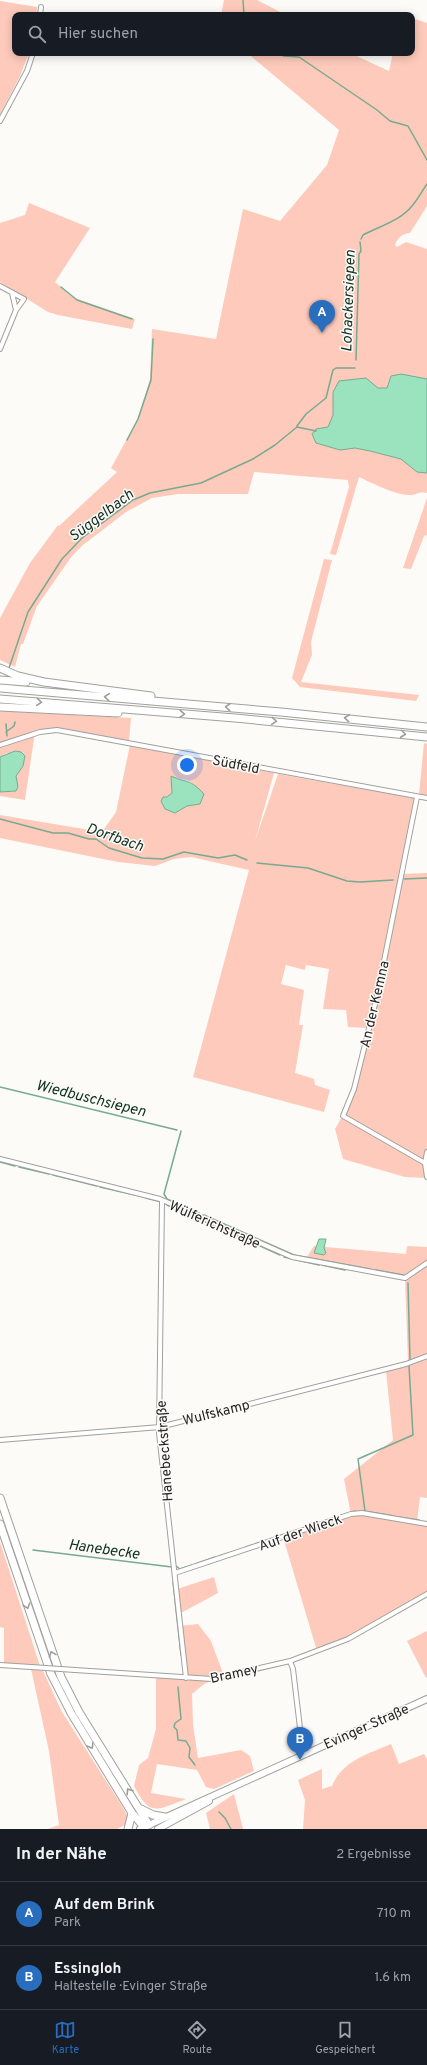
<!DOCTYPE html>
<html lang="de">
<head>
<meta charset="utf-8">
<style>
	:root { --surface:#171b24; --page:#242831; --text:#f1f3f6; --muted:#9ea1a6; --line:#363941; --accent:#286dbe }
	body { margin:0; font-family:Overpass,sans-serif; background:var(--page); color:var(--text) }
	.you { position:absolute; left:187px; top:765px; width:14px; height:14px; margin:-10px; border:3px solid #fff; border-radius:50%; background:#1a73e8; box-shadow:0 0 0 6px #1a73e833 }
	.badge { display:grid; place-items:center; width:26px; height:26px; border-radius:50%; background:var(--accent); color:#fff; font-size:13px; font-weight:700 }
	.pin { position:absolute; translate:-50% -33px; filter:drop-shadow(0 1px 2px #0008) }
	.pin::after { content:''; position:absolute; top:21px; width:14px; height:12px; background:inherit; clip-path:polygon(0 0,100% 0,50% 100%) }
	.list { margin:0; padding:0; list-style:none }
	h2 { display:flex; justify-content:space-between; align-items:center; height:52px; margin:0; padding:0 16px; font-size:17px }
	h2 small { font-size:13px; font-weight:400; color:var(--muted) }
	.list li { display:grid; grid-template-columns:26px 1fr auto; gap:12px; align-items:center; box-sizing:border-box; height:64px; padding:0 16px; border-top:1px solid var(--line) }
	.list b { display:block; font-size:15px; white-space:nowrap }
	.list p { margin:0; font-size:13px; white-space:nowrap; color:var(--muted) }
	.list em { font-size:13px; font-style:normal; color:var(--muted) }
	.icon { flex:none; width:22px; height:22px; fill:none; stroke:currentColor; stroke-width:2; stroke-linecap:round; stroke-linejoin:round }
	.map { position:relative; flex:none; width:427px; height:1829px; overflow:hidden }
	.search { position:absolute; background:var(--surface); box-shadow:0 2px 10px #0003; left:12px; right:12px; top:12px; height:44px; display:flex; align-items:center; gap:10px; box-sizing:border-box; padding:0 14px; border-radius:8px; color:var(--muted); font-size:15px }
	.sheet { height:180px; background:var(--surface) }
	nav { display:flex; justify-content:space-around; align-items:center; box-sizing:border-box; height:56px; border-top:1px solid var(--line); background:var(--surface); font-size:11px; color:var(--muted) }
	nav a { display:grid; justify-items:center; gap:2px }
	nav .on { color:var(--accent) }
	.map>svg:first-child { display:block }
	.green { fill:#fecabb; fill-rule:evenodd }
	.water { fill:#9ae3be; stroke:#77aa90 }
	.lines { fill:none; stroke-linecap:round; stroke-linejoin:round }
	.stream { stroke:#77aa90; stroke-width:1.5 }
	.minor-casing { stroke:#a0a09c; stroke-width:6 }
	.primary-casing { stroke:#a0a09c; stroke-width:8 }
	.trunk-casing { stroke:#a0a09c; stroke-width:9 }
	.motorway-casing { stroke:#a0a09c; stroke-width:9 }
	.minor { stroke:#fff; stroke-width:4 }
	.primary { stroke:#fff; stroke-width:6 }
	.trunk { stroke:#fff; stroke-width:7 }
	.motorway { stroke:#fff; stroke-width:7 }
	.minor-bridge-casing { stroke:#a0a09c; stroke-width:6; stroke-linecap:butt }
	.minor-bridge { stroke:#fff; stroke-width:4 }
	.oneway { stroke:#9d9d9c }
	.labels { text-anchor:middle; stroke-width:3; stroke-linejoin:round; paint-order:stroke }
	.street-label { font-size:14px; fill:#262524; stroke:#fcfbf7 }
	.water-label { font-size:15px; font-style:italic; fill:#0f3122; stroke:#fcfbf7 }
</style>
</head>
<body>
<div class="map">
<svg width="427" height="1829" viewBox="0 0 427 1829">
	<rect width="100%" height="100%" fill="#fcfbf7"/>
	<path class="green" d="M224,0H257L286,15H221Z
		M0,1L37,7L36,15H15V53H29L20,76L0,115Z
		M412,18L427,23V206L410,233C403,233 397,238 395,245L397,247L406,242L427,249V493C419,490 416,496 409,495C395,495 372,483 359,477L336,555L330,554L349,487L348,480L254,472L248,494H178L152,498L126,512L83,545L72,556L37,606L23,644H21L15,667L0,660V618L30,563L58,525L59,526L117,472L111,468L138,419L150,379L152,329L216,339L243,209L280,221L327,165L339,130L247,53H350L389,71L393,53H412Z
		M29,203L90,228L55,282L72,297L135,319L132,329L58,315L48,312L0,282V223L25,215Z
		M427,498V535L424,536L411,569L403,568Z
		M324,559L332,560L311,642L312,655L301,682L419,695L416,701L300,687L292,678Z
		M0,711L131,718L129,741L57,729H45L35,732L25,800L0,796V792H12L18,787L16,776L23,766L7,753L0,757Z
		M424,743L427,744V796L419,795Z
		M130,745L274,773L255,841L278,774L419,799L415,805L401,874L427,873V1178L405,1177L343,1159L335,1129C354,1098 360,1063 369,1028L348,1027L346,1010L323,1009L329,969L306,965L305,970L286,965L281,984L304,990L299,1025H303L295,1073L314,1079L315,1085L330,1090L324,1112L193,1077L249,870L191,857L174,859L155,866L118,862L0,838V815L102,832L116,812ZM171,777L187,780L195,785L200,804L187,806L175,813L163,797H167L172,793Z
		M314,1246L406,1254L407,1246L427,1247V1498L420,1497L417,1522L427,1524V1594L348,1639L317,1651L283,1537L351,1514L344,1479L393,1440L386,1371L408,1362L405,1278L305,1260Z
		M0,1542L40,1666L4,1664V1628L0,1627Z
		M214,1577L218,1593L179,1614L177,1589Z
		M198,1624L211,1641L224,1676L204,1684L192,1694L193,1725L198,1758L241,1750L250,1756L254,1771L214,1789L206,1787L197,1770L157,1764L151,1793L186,1799C156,1810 151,1818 134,1786L139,1765L148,1758L156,1729V1676L186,1677L180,1626Z
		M427,1631V1677L426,1678L407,1641Z
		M31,1669L43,1671L62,1712L122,1806L129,1819L127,1824L117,1829H48L59,1825L49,1751Z
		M391,1744L399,1764L424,1754L427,1759V1829H303L305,1800L298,1780L322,1769V1789L332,1786C342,1761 368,1754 391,1744Z
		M234,1794L243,1829H210L206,1813Z"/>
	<path class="water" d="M401,374L427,379V473L417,472L401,459L370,451L355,448L340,450L316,443L312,434L316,429L328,427L333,415V392L339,381L366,378L378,388H387L391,376Z
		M15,751L21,752L25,756L23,766L16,776L18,787L16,791L0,792V757Z
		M171,776C188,784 189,778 204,794L200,804L187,806L175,813L165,809L161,801L163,797H167L172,793Z
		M319,1239H326L324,1248L326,1253L324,1255L314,1253Z"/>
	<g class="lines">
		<path class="stream" d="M243,0L244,15
			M278,53L284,56L299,57L377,110L390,121L408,126L427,160
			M361,239L363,235C380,226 400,221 412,206C418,199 422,191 427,184
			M61,287L77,300L132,319
			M356,360L359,254L361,251L360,242
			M297,426L306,414L326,398L333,370L336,368H355
			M127,440L138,419L151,380L153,339
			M9,668L28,612L62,559L82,538L133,500L150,493L201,483L253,459L275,445L297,427L316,431
			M6,724L7,736
			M6,732L14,726L15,722
			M0,819L53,833H68L89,839H96L109,848L142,858L163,859L184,852L218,858L235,855L247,860
			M257,863L308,868L347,881L360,882L393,880
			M404,879L427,878
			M0,1087L177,1130
			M181,1131L164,1194L167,1199L199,1213
			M0,1162L15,1166
			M19,1167L49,1174
			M53,1175L97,1186
			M100,1187L144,1197
			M146,1198L158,1201
			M167,1205L198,1219
			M204,1215L294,1255L370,1269
			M201,1220L225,1230
			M229,1232L280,1255
			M284,1257L319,1265
			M322,1265L345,1270
			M376,1270L403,1275
			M408,1283L410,1360
			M364,1511L394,1516
			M365,1511L358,1459L413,1435L409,1366
			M398,1517L419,1520
			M289,1533L355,1511
			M246,1547L252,1545
			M33,1550L172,1567V1568
			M219,1556L242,1549
			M195,1564L215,1557
			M176,1566L180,1569L192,1565
			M173,1582L181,1655
			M178,1687L181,1719L175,1723L174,1727L177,1730L178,1740L186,1741L190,1748L189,1757L195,1765
			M219,1812L225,1818L231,1829"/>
		<defs>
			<path id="minor" d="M40,15L41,7
				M0,121L27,71L33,53
				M0,286L24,299L16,310L0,349
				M12,293L16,310
				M0,745L40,732L57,730L427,798
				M417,797L377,996L354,1089L343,1116L425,1163
				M427,1152L425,1163L427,1177
				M0,1159L160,1199L292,1257L405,1278L427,1263
				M162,1200L159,1433L186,1678
				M0,1440L160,1427L406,1364L427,1356
				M175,1573L351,1514L362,1513L427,1524
				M290,1661L293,1669L300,1728L307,1753
				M0,1665L31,1667
				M75,1670L212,1679L290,1661L348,1639L427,1594"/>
			<path id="primary" d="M140,1829L427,1699
				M158,1829L209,1801"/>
			<path id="trunk" d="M0,1498L61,1677L79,1712L149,1825
				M0,1524L51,1674L71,1713L132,1813L144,1827
				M141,1809L153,1815L165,1817
				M128,1829L132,1813"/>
			<path id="motorway" d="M0,668L18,676L44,682L151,696
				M0,680L26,682
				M0,688L281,712L427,727
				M0,699L235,718L427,737
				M0,707L118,713"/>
		</defs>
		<use href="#minor" class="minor-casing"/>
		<use href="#primary" class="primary-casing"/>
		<use href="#trunk" class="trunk-casing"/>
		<use href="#motorway" class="motorway-casing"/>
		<use href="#minor" class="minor"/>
		<use href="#primary" class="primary"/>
		<use href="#trunk" class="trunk"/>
		<use href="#motorway" class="motorway"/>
		<defs>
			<path id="minor-bridge" d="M31,1667L75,1670"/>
		</defs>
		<use href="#minor-bridge" class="minor-bridge-casing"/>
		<use href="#minor-bridge" class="minor-bridge"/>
	</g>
	<defs><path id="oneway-chevron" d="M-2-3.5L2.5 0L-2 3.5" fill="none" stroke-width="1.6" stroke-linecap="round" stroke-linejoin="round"/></defs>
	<g class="oneway">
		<use href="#oneway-chevron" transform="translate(107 697) rotate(-175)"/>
		<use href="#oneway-chevron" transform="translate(39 702) rotate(5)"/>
		<use href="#oneway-chevron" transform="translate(228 707) rotate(-175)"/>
		<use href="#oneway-chevron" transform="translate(182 714) rotate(4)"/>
		<use href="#oneway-chevron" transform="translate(347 718) rotate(-174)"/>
		<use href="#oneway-chevron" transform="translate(274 721) rotate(5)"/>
		<use href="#oneway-chevron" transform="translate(403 734) rotate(7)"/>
		<use href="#oneway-chevron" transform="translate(27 1606) rotate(71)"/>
		<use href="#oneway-chevron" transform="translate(52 1654) rotate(-111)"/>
		<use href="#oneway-chevron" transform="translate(91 1746) rotate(59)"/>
		<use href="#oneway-chevron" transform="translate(129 1791) rotate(-123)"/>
	</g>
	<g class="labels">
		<g class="street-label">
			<text transform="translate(236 764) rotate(11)" y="5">Südfeld</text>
			<text transform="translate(374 1004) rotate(-77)" y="5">An der Kemna</text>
			<text transform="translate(215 1224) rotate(24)" y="5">Wülferichstraße</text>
			<text transform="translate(216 1412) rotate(-14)" y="5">Wulfskamp</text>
			<text transform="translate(164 1451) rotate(-94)" y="5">Hanebeckstraße</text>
			<text transform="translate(300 1532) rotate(-19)" y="5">Auf der Wieck</text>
			<text transform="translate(234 1673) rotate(-12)" y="5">Bramey</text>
			<text transform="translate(366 1726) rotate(-24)" y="5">Evinger Straße</text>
		</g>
		<g class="water-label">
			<text transform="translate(348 301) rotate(-88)" y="5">Lohackersiepen</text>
			<text transform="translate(101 515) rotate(-37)" y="5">Süggelbach</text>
			<text transform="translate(115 837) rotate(19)" y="5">Dorfbach</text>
			<text transform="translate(91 1098) rotate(14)" y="5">Wiedbuschsiepen</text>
			<text transform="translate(104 1549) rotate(8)" y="5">Hanebecke</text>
		</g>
	</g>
</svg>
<div class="you"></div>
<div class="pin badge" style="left:322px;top:333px">A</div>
<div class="pin badge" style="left:300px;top:1760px">B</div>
<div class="search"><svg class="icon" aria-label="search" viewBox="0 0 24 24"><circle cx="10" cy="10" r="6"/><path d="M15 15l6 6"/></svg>Hier suchen</div>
</div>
<section class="sheet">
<h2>In der Nähe<small>2 Ergebnisse</small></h2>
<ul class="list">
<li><span class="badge">A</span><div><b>Auf dem Brink</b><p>Park</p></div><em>710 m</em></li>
<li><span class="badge">B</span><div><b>Essingloh</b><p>Haltestelle · Evinger Straße</p></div><em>1.6 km</em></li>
</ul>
</section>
<nav>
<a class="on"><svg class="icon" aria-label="map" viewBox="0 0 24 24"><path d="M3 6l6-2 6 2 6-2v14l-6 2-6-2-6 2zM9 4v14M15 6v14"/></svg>Karte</a>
<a><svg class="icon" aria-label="directions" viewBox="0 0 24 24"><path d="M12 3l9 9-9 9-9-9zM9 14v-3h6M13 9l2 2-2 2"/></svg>Route</a>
<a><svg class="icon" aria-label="saved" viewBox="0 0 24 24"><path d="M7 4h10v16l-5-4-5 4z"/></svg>Gespeichert</a>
</nav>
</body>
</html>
